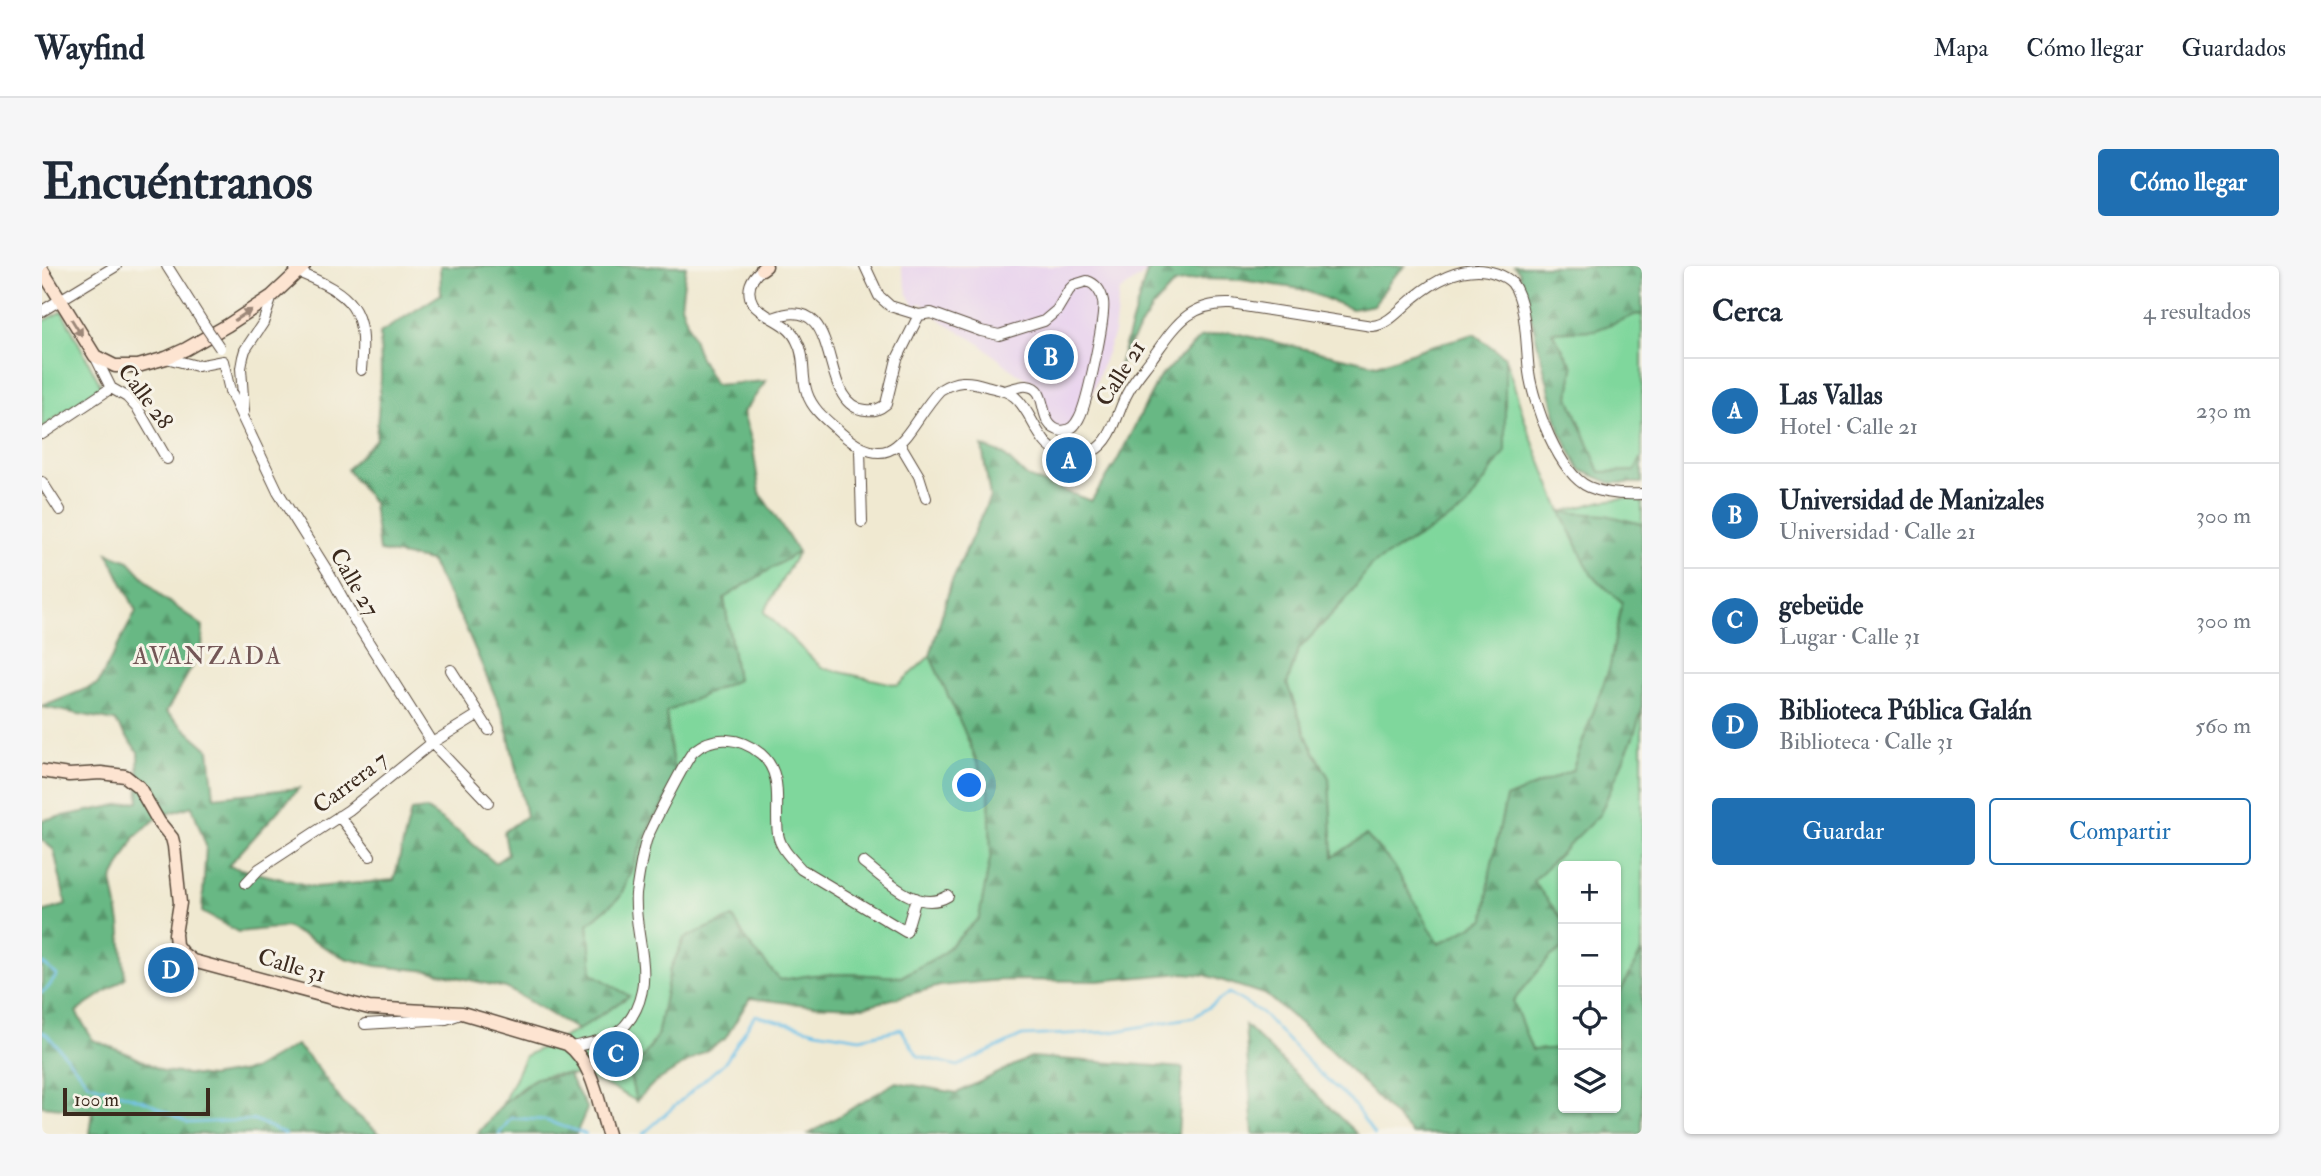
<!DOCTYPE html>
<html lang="es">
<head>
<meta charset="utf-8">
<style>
	:root { --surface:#fff; --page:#f6f6f7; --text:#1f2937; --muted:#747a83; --line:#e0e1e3; --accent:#1f6fb2 }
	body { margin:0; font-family:"IM FELL Double Pica",serif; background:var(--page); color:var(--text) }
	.controls { position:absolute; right:21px; bottom:21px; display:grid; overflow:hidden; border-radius:7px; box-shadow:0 2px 5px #0004 }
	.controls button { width:63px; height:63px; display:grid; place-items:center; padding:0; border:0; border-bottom:2px solid var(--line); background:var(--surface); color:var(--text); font:35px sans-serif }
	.scale { position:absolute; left:21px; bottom:18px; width:147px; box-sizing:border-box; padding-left:7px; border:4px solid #3b2a1e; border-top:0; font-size:19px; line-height:24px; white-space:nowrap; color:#3b2a1e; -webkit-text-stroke:5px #f7f3e8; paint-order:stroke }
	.you { position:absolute; left:928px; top:520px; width:24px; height:24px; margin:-18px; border:5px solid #fff; border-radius:50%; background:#1a73e8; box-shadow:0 0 0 10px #1a73e833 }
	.badge { display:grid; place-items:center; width:46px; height:46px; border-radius:50%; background:var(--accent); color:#fff; font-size:23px; font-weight:700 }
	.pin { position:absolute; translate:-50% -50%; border:4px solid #fff; box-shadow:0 2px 7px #0006 }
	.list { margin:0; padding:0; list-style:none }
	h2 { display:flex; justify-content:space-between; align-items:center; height:91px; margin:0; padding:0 28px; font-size:30px }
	h2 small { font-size:23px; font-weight:400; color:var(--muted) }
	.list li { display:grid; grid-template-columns:46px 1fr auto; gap:21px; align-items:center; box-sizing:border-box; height:105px; padding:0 28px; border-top:2px solid var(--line) }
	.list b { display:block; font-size:26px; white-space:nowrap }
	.list p { margin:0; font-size:23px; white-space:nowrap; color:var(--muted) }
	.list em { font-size:23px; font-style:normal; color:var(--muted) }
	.actions { display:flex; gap:14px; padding:21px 28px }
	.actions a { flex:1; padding:16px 0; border:2px solid var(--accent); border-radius:7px; text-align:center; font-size:24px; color:var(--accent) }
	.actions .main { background:var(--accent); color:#fff }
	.icon { flex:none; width:38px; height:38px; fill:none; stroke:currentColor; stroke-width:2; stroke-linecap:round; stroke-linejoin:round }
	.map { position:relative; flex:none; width:1600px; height:868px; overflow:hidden; border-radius:7px }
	header { display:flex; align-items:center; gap:42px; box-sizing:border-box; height:98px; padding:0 35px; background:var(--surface); border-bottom:2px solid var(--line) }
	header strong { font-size:33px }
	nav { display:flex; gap:38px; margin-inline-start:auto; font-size:24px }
	.intro { display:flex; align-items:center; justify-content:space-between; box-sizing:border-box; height:168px; padding:0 42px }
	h1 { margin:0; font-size:49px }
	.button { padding:18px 32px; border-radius:7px; background:var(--accent); color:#fff; font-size:24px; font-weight:700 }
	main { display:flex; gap:42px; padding:0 42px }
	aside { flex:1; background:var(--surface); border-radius:7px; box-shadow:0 2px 5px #0004 }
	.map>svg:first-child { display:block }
	.built { fill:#e8d2ee }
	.green { fill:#7fd79c; stroke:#5d805d; stroke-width:2 }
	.forest { fill:url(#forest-firs); stroke:#517151; stroke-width:2 }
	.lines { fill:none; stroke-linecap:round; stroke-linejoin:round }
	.stream { stroke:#6cc0e8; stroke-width:2.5 }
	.street-casing { stroke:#564739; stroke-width:12 }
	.secondary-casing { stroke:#564739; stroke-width:15 }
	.street { stroke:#fff; stroke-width:10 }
	.secondary { stroke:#fde4d1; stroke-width:12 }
	.street-bridge-casing { stroke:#564739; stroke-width:12; stroke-linecap:butt }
	.street-bridge { stroke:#fff; stroke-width:10 }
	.oneway { fill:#9c8778 }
	.labels { text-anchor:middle; stroke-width:6; stroke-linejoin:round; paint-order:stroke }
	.street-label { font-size:23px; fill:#3b2a1e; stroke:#f7f3e8 }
	.neighbourhood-label { font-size:24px; letter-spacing:2px; fill:#735656; stroke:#f7f3e8 }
</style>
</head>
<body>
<header>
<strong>Wayfind</strong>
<nav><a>Mapa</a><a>Cómo llegar</a><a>Guardados</a></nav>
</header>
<div class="intro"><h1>Encuéntranos</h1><a class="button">Cómo llegar</a></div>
<main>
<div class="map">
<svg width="1600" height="868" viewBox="0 0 1600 868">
	<defs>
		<pattern id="forest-firs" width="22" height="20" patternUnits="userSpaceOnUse" patternTransform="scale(1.75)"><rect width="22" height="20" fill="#67b884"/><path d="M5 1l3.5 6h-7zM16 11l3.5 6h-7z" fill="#56966b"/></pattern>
	</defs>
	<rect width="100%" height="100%" fill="#f7f3e8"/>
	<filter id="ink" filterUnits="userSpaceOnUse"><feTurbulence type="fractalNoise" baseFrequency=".0143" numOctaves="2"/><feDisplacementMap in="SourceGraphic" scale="14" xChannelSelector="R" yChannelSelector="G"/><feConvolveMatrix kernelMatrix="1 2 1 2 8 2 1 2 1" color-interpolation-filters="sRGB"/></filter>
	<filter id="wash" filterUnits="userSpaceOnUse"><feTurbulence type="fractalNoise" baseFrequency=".00686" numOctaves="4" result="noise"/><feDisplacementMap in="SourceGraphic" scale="28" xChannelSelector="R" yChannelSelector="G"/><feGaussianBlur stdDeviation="1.57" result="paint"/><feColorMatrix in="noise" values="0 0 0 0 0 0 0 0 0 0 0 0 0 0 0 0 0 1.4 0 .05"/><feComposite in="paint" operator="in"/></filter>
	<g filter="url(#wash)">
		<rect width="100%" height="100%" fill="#f0e9d1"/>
		<path class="built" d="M859,0H1114L1077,26L1072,67L1039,158L1029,168L1017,171L1009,168L1002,160L996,137L991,127L995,118L974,107L934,75L907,60L879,37L873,41L866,28Z"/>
		<path class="green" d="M20,45L59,120L0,162V56Z
			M1595,48L1600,49V191L1593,205L1558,207L1527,131L1531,101L1510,65Z
			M1463,91L1485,161L1519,246L1560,235L1600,230V258H1598L1550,310L1581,336L1568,400L1530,505L1464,532L1448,607L1443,653L1397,679L1352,600L1324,569L1291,592L1287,512L1267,476L1245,418L1256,384L1304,333L1329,299L1423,243L1463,185Z
			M756,286L722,346L780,402L856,419L888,390L921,462L947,525L949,588L937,652L899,689L859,711L809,708L770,709L738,715L706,677L691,651L642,672L628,704L615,771L588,810L594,835C565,818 529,800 495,812C483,816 470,831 460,839L483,790L536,764L587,730L550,707L546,658L578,631L610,553L636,520L630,495L624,446L695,414L682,332Z
			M1600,444V685L1574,734V600H1521V654L1490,615L1558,548L1591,471Z
			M1521,682V782L1490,785L1471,735L1508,691Z"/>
		<path class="forest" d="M398,0H644L639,39L658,92L673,119L724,115L701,147L710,176L718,227L756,286L682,332L695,414L624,446L630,495L636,520L610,553L578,631L546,658L550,707L587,730L536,764L464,722L388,705L335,700L303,692L244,661L196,666L160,646L164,580L150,540L116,551L93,571L70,614L78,657L83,712L34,746L51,774L89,789L121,805L168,811L210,804L254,779L274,800L301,837L338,868H48L51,845L0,840V646L24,639L12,584L0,574V554L97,535L96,486L73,455L0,441L56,418L94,345L66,287L87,295L120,331L161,360L160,384L124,446L167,484L172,531L257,522L186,600L273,621L352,614L369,545L384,543L418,567L453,597L466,588L462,566L484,550L463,453L424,362L388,295L337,285L331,237L305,203L334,173L339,110L338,67L399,28Z
			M1114,0H1363L1351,11L1332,39L1310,43L1259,23L1199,14L1158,13L1132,18L1110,42L1086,80L1072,116L1105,6Z
			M1472,0H1600V49L1595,48L1554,64L1510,66L1531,101L1527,131L1558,206L1593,205L1600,191V217H1569L1538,204L1518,165L1477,5Z
			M1188,66L1335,99L1385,81L1432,68L1463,91V185L1423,243L1329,299L1304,333L1256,384L1245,418L1267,476L1287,512L1291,591L1324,569L1352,600L1397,678L1443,653L1448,607L1464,532L1530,505L1568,400L1580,336L1550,310L1519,246L1564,249L1600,258V444L1591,471L1558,548L1491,615L1521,654V682L1508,691L1471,735L1490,784L1521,782V842H1574V734L1600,685V868H1370L1288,783L1224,729L1163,709L1142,707L1054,715L959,714L898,720L821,741L764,739L708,732L683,773L612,817L594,835L588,810L615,771L628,704L643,672L691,651L706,677L738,714L770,709L809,708L859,711L899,689L937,652L949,588L947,525L921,462L888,390L909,317L948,231L940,180L961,188L985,211L1049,235L1075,195L1117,112L1159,71Z
			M1203,759L1315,868H1211Z
			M989,791L1141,802L1136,868H767L854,816L915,827Z
			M526,808L545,843L534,868H435L460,839L494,812Z"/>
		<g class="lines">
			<path class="stream" d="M0,697L15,709L5,723L0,726
				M0,766L5,768L46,817L105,836L146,857L213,854L243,868
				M457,868L469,852L502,854L544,868
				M601,868L684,795L713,749L774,765L818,772L859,763L876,790L916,800L980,770L1070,766L1152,751L1187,727L1220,747L1277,807L1309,835L1332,868"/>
		</g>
	</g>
	<g filter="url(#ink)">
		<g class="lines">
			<defs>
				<path id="street" d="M125,0L161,57
					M252,0L256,6C311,29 325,42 319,104
					M823,0L837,30L848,40L877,49L889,47L939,65L957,69L1002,55L1015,44L1027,24L1032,19L1045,15C1054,18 1059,25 1061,35C1064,50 1045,138 1037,152C1033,160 1029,164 1020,165C993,161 1009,122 985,120C979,119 970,123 963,125
					M720,3C709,12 703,24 711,38C723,53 746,55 755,75C764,91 759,110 765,127C771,145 786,155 799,167C855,216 864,160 898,124C914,114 926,114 944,120C954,123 965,124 973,131C994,149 996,189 1030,189C1038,189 1044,188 1051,185C1072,174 1075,145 1086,126C1092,114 1102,103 1110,92C1133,61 1146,36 1189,38L1330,60C1347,59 1360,41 1373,31C1390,17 1413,4 1436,4C1446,4 1463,9 1470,17C1485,36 1484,82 1487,106C1491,137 1517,208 1547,221C1563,228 1583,229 1600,228
					M0,45L74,0
					M731,52C805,22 773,141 824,144C832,145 837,144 844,138L855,93L877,49
					M53,90L69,122L85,131L96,143L125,193
					M124,92L155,100L181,95L188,125L236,226L286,306L315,358L390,477L446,536
					M202,145L199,102L201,91L203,84L221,57L230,30
					M0,168L69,122
					M858,178L877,210L884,232
					M818,183L820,256
					M0,216L18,244
					M409,404L447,464
					M297,550L328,590
					M821,596C843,613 876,648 906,630
					M204,617L217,603L307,544L390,477L437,448
					M323,758L404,753L416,749
					M529,781C559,775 580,773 594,743C612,705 591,666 594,628C596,614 600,589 604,575C607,565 645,492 651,486C671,468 699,471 719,488C743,509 732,541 736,568C738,582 750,593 759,603L864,666L874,632"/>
				<path id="secondary" d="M720,3L724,0
					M0,4L53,90L73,100H96L124,92L144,83L186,59L230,30L262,0
					M0,505L27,509L59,507L83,510L97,521L117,556L130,572L132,580L138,637L133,668L134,679L140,687L151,695L327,742L420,747L525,778C552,798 556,837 566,868"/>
			</defs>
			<use href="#street" class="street-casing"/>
			<use href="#secondary" class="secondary-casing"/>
			<use href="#street" class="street"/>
			<use href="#secondary" class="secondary"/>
			<defs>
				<path id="street-bridge" d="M161,57L178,82"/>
			</defs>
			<use href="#street-bridge" class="street-bridge-casing"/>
			<use href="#street-bridge" class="street-bridge"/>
		</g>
		<defs><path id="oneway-solid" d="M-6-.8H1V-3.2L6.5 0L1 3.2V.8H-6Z" transform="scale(1.75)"/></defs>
		<g class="oneway">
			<use href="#oneway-solid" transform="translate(201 49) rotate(-33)"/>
			<use href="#oneway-solid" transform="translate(35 62) rotate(58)"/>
		</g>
	</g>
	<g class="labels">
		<g class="street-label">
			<text transform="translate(1078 107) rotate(-58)" y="8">Calle 21</text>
			<text transform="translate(104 130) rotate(53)" y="8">Calle 28</text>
			<text transform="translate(313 316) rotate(60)" y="8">Calle 27</text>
			<text transform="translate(308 516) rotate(-37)" y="8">Carrera 7</text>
			<text transform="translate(250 699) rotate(16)" y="8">Calle 31</text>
		</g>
		<g class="neighbourhood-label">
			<text x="166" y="398">AVANZADA</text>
		</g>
	</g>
</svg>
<div class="controls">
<button>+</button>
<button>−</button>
<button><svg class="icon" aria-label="locate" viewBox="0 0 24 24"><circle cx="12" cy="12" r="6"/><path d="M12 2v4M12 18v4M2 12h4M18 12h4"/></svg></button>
<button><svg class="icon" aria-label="layers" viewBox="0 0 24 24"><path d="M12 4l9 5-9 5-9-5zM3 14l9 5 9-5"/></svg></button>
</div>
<div class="scale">100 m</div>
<div class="you"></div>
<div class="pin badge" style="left:1027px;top:194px">A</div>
<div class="pin badge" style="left:1009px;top:91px">B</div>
<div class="pin badge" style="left:574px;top:788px">C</div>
<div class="pin badge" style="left:129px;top:704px">D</div>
</div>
<aside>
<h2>Cerca<small>4 resultados</small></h2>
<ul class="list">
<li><span class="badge">A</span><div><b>Las Vallas</b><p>Hotel · Calle 21</p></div><em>230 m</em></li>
<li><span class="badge">B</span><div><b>Universidad de Manizales</b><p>Universidad · Calle 21</p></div><em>300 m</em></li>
<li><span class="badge">C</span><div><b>gebeüde</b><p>Lugar · Calle 31</p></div><em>300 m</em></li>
<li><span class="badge">D</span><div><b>Biblioteca Pública Galán</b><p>Biblioteca · Calle 31</p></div><em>560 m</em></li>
</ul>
<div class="actions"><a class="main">Guardar</a><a>Compartir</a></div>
</aside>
</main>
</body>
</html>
